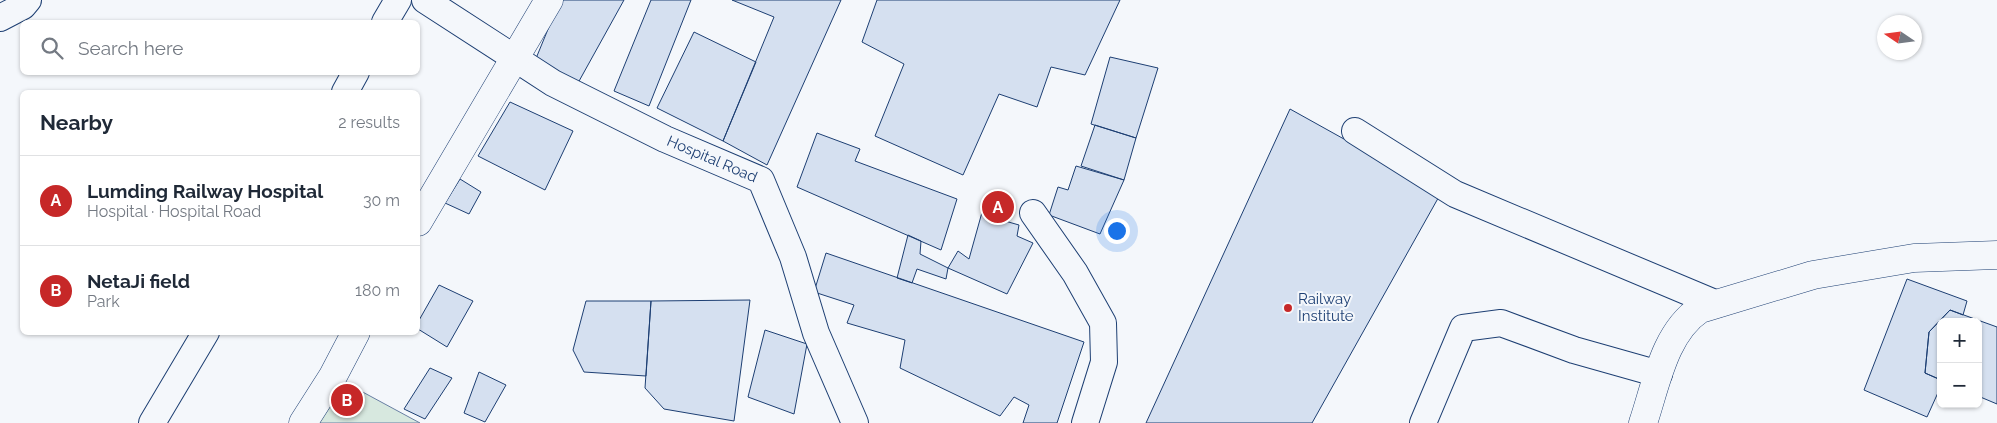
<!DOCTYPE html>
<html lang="en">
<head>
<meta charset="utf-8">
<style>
	:root { --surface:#fff; --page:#f2f2f3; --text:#1f2937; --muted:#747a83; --line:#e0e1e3; --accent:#c62828 }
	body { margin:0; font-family:Raleway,sans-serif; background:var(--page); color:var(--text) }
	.controls { position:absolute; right:15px; bottom:15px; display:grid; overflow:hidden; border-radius:8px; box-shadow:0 1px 4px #0004 }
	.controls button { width:45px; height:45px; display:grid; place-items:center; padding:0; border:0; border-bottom:1px solid var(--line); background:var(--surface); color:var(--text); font:25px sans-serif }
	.compass { position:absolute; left:1877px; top:15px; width:45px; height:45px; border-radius:50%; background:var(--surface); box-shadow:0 1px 4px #0004; rotate:283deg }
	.you { position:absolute; left:1116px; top:230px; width:18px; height:18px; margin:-12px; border:4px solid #fff; border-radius:50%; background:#1a73e8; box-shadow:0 0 0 8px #1a73e833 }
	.badge { display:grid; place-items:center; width:32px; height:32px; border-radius:50%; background:var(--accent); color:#fff; font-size:16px; font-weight:700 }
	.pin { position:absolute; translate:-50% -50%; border:2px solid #fff; box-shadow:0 1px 5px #0006 }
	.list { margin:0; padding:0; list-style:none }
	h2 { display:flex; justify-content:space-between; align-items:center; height:65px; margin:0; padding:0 20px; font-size:21px }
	h2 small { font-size:16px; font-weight:400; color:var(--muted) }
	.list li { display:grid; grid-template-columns:32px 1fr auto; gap:15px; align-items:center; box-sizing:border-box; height:90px; padding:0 20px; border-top:1px solid var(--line) }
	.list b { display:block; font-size:19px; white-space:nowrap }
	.list p { margin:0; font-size:16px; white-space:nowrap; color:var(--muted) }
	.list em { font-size:16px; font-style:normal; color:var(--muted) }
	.icon { flex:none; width:28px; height:28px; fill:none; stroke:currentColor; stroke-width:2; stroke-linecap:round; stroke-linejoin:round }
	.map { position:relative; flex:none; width:1997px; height:423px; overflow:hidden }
	.search { position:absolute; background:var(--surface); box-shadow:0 1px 4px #0004; left:20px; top:20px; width:400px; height:55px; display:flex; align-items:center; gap:12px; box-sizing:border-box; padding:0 18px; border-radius:8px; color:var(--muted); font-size:19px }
	.panel { position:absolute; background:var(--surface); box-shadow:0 1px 4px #0004; left:20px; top:90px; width:400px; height:245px; border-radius:8px }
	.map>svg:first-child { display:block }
	.green { fill:#d7e8df; stroke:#687fa3 }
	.building { fill:#d5e0f0; stroke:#1d3f73 }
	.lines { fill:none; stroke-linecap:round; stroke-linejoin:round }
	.minor-casing { stroke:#1d3f73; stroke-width:28 }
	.tertiary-casing { stroke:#1d3f73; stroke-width:29 }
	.secondary-casing { stroke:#1d3f73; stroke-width:29 }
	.minor { stroke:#f4f7fb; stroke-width:26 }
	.tertiary { stroke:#f4f7fb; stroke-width:28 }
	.secondary { stroke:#f4f7fb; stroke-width:28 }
	.poi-dot { fill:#c62828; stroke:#f4f7fb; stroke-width:2 }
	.labels { text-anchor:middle; stroke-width:4; stroke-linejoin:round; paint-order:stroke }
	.street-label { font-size:15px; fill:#1d3f73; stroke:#f4f7fb }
	.poi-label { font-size:15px; fill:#1d3f73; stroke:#f4f7fb; text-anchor:start }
</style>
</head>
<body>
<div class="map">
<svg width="1997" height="423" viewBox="0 0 1997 423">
	<rect width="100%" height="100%" fill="#f4f7fb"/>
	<path class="green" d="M333,376L420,423H303Z"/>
	<path class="building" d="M560,0H624L573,92L530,73Z
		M651,0H691L649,106L614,91Z
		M732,0H841L767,165L723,141L774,17Z
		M877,0H1120L1085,75L1051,67L1037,107L999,94L963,175L875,136L904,64L862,42Z
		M694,32L756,62L723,141L657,108Z
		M1110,57L1158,68L1136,138L1091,124Z
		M510,102L573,131L545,190L478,156Z
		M1290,109L1441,193L1312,423H1146Z
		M1095,125L1136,138L1124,180L1081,166Z
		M817,133L860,149L855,161L957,199L941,250L797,187Z
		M1076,166L1124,180L1100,234L1049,215L1058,187L1068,190Z
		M460,179L481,192L469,214L445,203Z
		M986,198L1009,207L1005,221L1019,225L1017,236L1033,243L1007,294L948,268L958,251L969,259Z
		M908,235L921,241L920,254L948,268L946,279L917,269L912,283L897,278Z
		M826,253L1084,342L1057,423H1023L1029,405L1014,397L1000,416L900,368L905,340L847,323L854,305L814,292Z
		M1907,279L1967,301L1963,315L1950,310L1929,332L1925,373L1941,380V386L1927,417L1864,390Z
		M439,285L473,301L447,347L418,329V322Z
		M750,300L734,421L664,409L645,388L651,301Z
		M586,301H651L646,376L584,372L573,350Z
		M1950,310L1997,327V404L1978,396V322H1941V380L1925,373L1929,332Z
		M765,330L807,344L794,414L748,397Z
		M430,368L452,378L425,419L404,409Z
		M479,372L506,385L485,422L464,413Z"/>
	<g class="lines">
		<defs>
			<g id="minor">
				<path id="s1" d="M425,0L553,83L665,139L761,180L793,257L816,333L855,423"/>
				<path d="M0,18L23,6L28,0"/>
				<path d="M385,22L398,0"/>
				<path d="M345,92L356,72"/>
				<path d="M1355,131L1455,194L1717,304"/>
				<path d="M1033,213L1075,273L1103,323L1104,362L1085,423"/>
				<path d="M152,423L206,332"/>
				<path d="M1423,423L1463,328L1501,323L1574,350L1659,374"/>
			</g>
			<path id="tertiary" d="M418,222L549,0
				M303,423L333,376L356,332"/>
			<path id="secondary" d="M1643,423C1656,385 1664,333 1700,309L1813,275L1914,258L1997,255"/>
		</defs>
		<use href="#minor" class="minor-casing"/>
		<use href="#tertiary" class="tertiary-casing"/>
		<use href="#secondary" class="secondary-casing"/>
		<use href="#minor" class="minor"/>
		<use href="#tertiary" class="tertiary"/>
		<use href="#secondary" class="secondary"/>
	</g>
	<circle class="poi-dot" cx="1288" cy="308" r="5"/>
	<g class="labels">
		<g class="street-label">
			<text dy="5" stroke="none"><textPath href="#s1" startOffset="329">Hospital Road</textPath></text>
		</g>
		<g class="poi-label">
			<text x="1298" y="304">Railway<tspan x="1298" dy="17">Institute</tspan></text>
		</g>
	</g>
</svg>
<div class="controls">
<button>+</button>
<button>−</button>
</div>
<svg class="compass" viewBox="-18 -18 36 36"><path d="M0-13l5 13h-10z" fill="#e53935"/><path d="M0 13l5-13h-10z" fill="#747a83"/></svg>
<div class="you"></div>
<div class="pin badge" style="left:998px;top:207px">A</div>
<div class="pin badge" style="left:347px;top:400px">B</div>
<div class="search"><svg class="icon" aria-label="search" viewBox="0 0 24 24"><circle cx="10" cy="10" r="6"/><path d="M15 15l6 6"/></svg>Search here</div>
<section class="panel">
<h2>Nearby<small>2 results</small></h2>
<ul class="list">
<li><span class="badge">A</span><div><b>Lumding Railway Hospital</b><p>Hospital · Hospital Road</p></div><em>30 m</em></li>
<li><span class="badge">B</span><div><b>NetaJi field</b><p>Park</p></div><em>180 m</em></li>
</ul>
</section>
</div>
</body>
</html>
